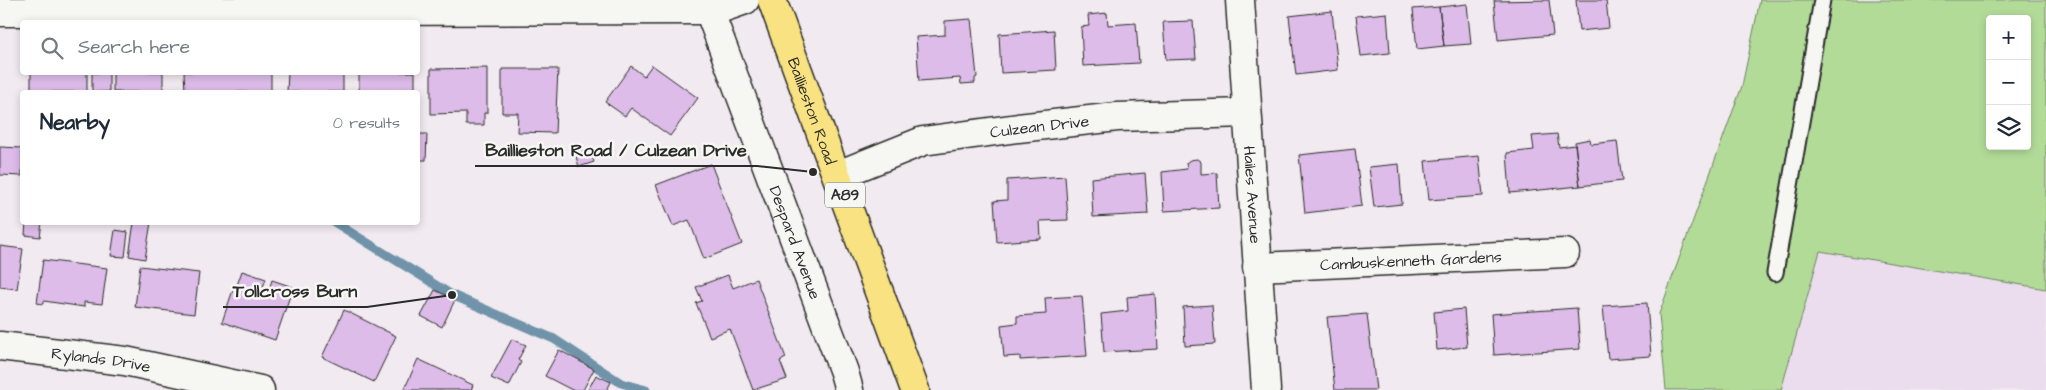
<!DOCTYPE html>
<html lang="en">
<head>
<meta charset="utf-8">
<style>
	:root { --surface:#fff; --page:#f6f6f7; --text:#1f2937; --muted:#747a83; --line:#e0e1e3 }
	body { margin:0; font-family:"Architects Daughter",sans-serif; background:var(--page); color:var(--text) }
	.controls { position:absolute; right:15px; top:15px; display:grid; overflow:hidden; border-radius:5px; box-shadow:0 2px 8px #0003 }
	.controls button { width:45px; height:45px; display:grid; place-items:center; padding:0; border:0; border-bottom:1px solid var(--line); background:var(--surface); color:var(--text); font:25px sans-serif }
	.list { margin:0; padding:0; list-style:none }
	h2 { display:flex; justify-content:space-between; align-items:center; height:65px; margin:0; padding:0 20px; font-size:21px }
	h2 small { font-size:16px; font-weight:400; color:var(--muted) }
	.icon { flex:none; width:28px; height:28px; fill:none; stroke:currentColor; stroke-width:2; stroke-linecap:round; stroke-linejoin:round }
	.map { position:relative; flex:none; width:2046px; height:390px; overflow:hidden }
	.search { position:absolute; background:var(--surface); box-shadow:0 2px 8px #0003; left:20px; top:20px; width:400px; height:55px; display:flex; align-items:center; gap:12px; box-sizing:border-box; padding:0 18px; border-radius:5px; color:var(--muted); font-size:19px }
	.panel { position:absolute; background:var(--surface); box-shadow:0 2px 8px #0003; left:20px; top:90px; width:400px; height:135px; border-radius:5px }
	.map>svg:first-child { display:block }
	.built { fill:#ebdcee }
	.green { fill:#b2db98; stroke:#6e8362; fill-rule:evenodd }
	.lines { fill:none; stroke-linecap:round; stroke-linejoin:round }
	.stream { stroke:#6f93a9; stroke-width:9 }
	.building { fill:#ddbce9; stroke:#2b2b2b }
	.service-casing { stroke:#2b2b2b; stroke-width:19 }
	.minor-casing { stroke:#2b2b2b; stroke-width:31 }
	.primary-casing { stroke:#2b2b2b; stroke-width:31 }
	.service { stroke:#f6f6f2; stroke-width:15 }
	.minor { stroke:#f6f6f2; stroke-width:28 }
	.primary { stroke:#f8e281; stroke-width:28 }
	.labels { text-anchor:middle; stroke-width:5; stroke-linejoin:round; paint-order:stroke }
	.shield { fill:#f6f6f2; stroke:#686867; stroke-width:1 }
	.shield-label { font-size:15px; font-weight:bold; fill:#2b2b2b }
	.street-label { font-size:16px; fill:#2b2b2b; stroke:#f6f6f2 }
	.leader { fill:none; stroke:#2b2b2b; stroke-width:2 }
	.callout-dot { fill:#2b2b2b; stroke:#f6f6f2; stroke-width:2 }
	.callout-label { font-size:18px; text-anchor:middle; font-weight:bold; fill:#2b2b2b; stroke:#f6f6f2; stroke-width:5; stroke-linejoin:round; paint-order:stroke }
</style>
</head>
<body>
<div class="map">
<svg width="2046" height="390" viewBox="0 0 2046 390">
	<rect width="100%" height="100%" fill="#f1eaf0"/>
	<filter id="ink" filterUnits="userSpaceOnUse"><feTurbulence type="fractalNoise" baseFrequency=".02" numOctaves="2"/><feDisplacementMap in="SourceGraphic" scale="10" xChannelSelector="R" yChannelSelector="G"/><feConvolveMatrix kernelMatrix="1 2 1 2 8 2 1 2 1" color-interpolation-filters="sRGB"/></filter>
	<g filter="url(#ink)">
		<path class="built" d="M1820,251L2046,289V390H1781Z"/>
		<path class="green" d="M1760,0H2046V289L1820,251L1781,390H1666L1659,314L1742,86ZM1990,19H2027V146H1990Z"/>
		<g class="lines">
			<path class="stream" d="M334,222L452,295L554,339L621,383L646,390"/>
		</g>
		<path class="building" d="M1549,0L1553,35L1498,40L1494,1Z
			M1576,0H1606L1609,28L1579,31Z
			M1467,4L1471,44L1444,46L1439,7Z
			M1439,7L1444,46L1417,49L1413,9Z
			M1332,11L1338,70L1296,75L1289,16Z
			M1107,13L1108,25L1136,23L1139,63L1083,66L1081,27L1089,26L1088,15Z
			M1387,13L1390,53L1361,56L1356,16Z
			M971,19L977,77L975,78V83L961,84L960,78L919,81L916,37L945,35V21Z
			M1193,21L1196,59L1166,60L1163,22Z
			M1054,30L1056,70L1001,73L999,34Z
			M652,65L698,98L670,136L631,108L625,116L605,102L631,66L644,76Z
			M487,68V113H484V125H466V113L431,114V69Z
			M502,69H558L555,133L517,132L518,113H502Z
			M31,72H87V92H31Z
			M113,72H163V92H113Z
			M184,72H271V92H185Z
			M288,72H343V92H287Z
			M359,72H415V92H359Z
			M92,73H109V92H92Z
			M418,134H427L426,160H418Z
			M1557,134L1559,147L1575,145L1580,186L1510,193L1507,153L1534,150L1532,136Z
			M1590,139L1591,144L1617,141L1622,181L1580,186L1575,142Z
			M0,147L22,148V176L0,175Z
			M590,149L594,162L579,167L575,153Z
			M1355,149L1362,206L1305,213L1299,155Z
			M1479,156L1483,196L1429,200L1425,161Z
			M1197,159L1201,162V174L1217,173L1219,208L1164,211L1162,172L1187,169L1186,163L1190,160Z
			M711,164L742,244L704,259L689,220L673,226L656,185Z
			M1399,164L1402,204L1374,207L1369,167Z
			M1145,173L1148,214L1093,217L1091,178Z
			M1065,176L1068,220L1040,221L1041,239L997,242L994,201L1007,200V180Z
			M26,222H42L40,237L25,235Z
			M134,222H151L145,259L129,256Z
			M115,230L128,232L125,257L111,256Z
			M0,246L23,249L17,289L0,287Z
			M43,260L107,268L102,304L84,302V307L44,301L43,304L37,303Z
			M140,266L199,273L194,314L135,307Z
			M242,271L266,279L259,298L266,300L272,280L293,287L275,340L222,322L233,290L235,291Z
			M728,275L733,288L756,279L786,358L780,361L787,379L753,390L730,329L710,337L696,303L702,301L696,287Z
			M435,290L455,300L442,327L421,316Z
			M1155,294L1158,349L1104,352L1101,314L1128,311L1127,297Z
			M1082,296L1087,356L1020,360V356L1004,357L1001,325L1017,323V316L1046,314L1045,298Z
			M1647,303L1651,356L1608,359L1603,306Z
			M1212,305L1215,344L1185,346L1183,307Z
			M1577,308L1580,349L1494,355L1491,314Z
			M1464,309L1467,347L1437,350L1434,312Z
			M344,310L396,336L374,382L322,357Z
			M1367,314L1376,390H1335L1327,317Z
			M512,339L526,345L518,360L521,362L509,386L491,378Z
			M559,350L594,369L583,390H572L545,376Z
			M418,359L473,385L471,390H404Z
			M596,375L611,382L607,390H588Z"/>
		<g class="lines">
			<defs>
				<path id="service" d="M1775,273L1822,0"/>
				<g id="minor">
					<path id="s1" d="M1240,0L1266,390"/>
					<path id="s2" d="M709,10L844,372L849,390"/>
					<path d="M0,12L709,10L722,8L745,0"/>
					<path id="s3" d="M838,175L923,141L1018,128L1117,117L1246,113"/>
					<path id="s4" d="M1257,267L1565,253"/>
					<path id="s5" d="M0,346L125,361L260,390"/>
				</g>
				<g id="primary">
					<path id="s6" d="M772,0L915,390"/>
				</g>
			</defs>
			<use href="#service" class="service-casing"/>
			<use href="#minor" class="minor-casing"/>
			<use href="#primary" class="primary-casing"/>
			<use href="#service" class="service"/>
			<use href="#minor" class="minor"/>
			<use href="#primary" class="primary"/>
		</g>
	</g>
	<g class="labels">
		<rect class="shield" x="825" y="182.5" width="40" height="25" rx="4"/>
		<g class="shield-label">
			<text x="845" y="200">A89</text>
		</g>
		<g class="street-label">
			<text dy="6" stroke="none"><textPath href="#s6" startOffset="118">Baillieston Road</textPath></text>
			<text dy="6" stroke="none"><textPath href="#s3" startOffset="209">Culzean Drive</textPath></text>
			<text dy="6" stroke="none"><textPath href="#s1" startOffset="195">Hailes Avenue</textPath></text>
			<text dy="6" stroke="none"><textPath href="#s2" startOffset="248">Despard Avenue</textPath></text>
			<text dy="6" stroke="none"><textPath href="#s4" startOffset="154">Cambuskenneth Gardens</textPath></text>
			<text dy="6" stroke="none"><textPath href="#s5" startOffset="102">Rylands Drive</textPath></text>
		</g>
	</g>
	<path class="leader" d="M813 172L757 166H475M452 295L367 307H223"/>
	<g class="callout-dot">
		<circle cx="813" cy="172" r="5"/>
		<circle cx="452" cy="295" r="5"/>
	</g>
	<g class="callout-label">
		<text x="616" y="156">Baillieston Road / Culzean Drive</text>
		<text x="295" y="297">Tollcross Burn</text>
	</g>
</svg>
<div class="controls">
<button>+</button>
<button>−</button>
<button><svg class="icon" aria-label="layers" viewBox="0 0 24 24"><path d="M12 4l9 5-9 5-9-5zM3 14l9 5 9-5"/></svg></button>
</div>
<div class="search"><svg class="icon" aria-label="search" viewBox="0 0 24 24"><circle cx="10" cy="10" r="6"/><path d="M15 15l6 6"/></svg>Search here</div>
<section class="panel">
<h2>Nearby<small>0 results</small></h2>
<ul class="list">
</ul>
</section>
</div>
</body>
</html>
